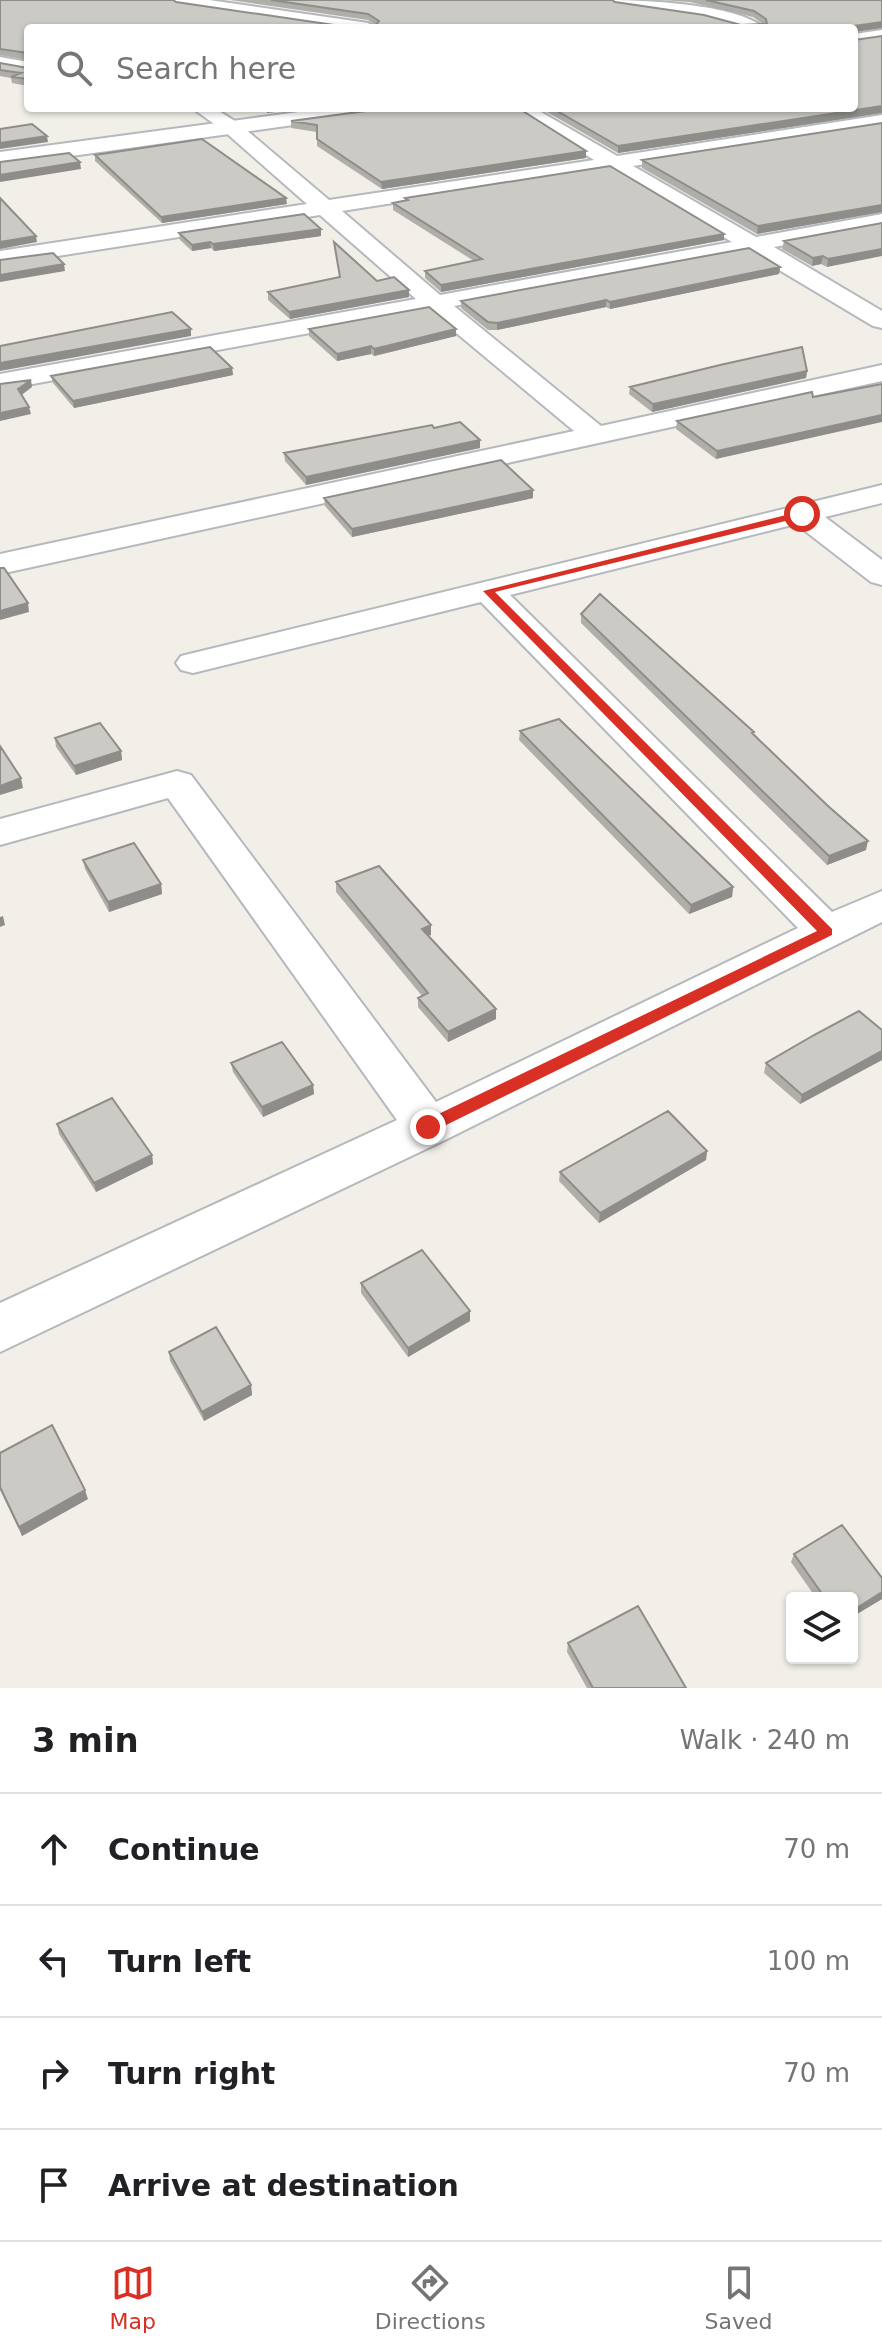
<!DOCTYPE html>
<html lang="en">
<head>
<meta charset="utf-8">
<style>
	:root { --surface:#fff; --page:#f2f2f2; --text:#202124; --muted:#757577; --line:#e0e0e0; --accent:#d93025 }
	body { margin:0; font-family:"DejaVu Sans",sans-serif; background:var(--page); color:var(--text) }
	.controls { position:absolute; right:24px; bottom:24px; display:grid; overflow:hidden; border-radius:8px; box-shadow:0 2px 6px #0004 }
	.controls button { width:72px; height:72px; display:grid; place-items:center; padding:0; border:0; border-bottom:2px solid var(--line); background:var(--surface); color:var(--text); font:40px sans-serif }
	.stop { position:absolute; width:24px; height:24px; margin:-18px; border:6px solid #d93025; border-radius:50%; background:#fff }
	.stop.end { background:#d93025; border-color:#fff; box-shadow:0 2px 8px #0008 }
	.list { margin:0; padding:0; list-style:none }
	h2 { display:flex; justify-content:space-between; align-items:center; height:104px; margin:0; padding:0 32px; font-size:34px }
	h2 small { font-size:26px; font-weight:400; color:var(--muted) }
	.list li { display:grid; grid-template-columns:52px 1fr auto; gap:24px; align-items:center; box-sizing:border-box; height:112px; padding:0 32px; border-top:2px solid var(--line) }
	.list b { display:block; font-size:30px; white-space:nowrap }
	.list em { font-size:26px; font-style:normal; color:var(--muted) }
	.icon { flex:none; width:44px; height:44px; fill:none; stroke:currentColor; stroke-width:2; stroke-linecap:round; stroke-linejoin:round }
	.map { position:relative; flex:none; width:882px; height:1688px; overflow:hidden }
	.search { position:absolute; background:var(--surface); box-shadow:0 2px 6px #0004; left:24px; right:24px; top:24px; height:88px; display:flex; align-items:center; gap:20px; box-sizing:border-box; padding:0 28px; border-radius:8px; color:var(--muted); font-size:30px }
	.sheet { height:552px; background:var(--surface) }
	nav { display:flex; justify-content:space-around; align-items:center; box-sizing:border-box; height:112px; border-top:2px solid var(--line); background:var(--surface); font-size:22px; color:var(--muted) }
	nav a { display:grid; justify-items:center; gap:4px }
	nav .on { color:var(--accent) }
	.map>svg:first-child { display:block }
	.lines { fill:none; stroke-linecap:round; stroke-linejoin:round }
	.minor-casing { stroke:#b5b8bc; stroke-width:4 }
	.tertiary-casing { stroke:#b5b8bc; stroke-width:4 }
	.minor { fill:#fff; fill-rule:evenodd }
	.tertiary { fill:#fff; fill-rule:evenodd }
	.wall { fill:#afaea9 }
	.shaded-wall { fill:#8f8d8a }
	.building { fill:#cccac5; stroke:#8f8d8a; stroke-width:2 }
	.route { fill:#d93025 }
</style>
</head>
<body>
<div class="map">
<svg width="882" height="1688" viewBox="0 0 882 1688">
	<rect width="100%" height="100%" fill="#f1efe8"/>
	<g class="lines">
		<defs>
			<path id="minor" d="M169,0H209L368,23L376,28H335L177,5Z
				M607,0C643,0 738,4 764,28H741L704,18L615,5Z
				M0,57L28,62V72L0,67Z
				M192,108H214L238,123L329,200L594,160L512,108H534L617,156L882,115V127L633,166L756,237L882,214V228L774,247L882,311V328L873,326L749,252L454,306L601,426L882,365V381L0,574V554L574,431L430,311L0,390V374L416,299L320,215L0,265V251L307,204L224,131ZM610,169L732,242L440,295L342,211Z
				M882,485V503L825,517L882,560V585L871,582L796,524L510,595L832,912L882,891V922L445,1140L0,1352V1303L397,1120L168,798L0,845V819L177,771L191,775L436,1102L798,928L481,602L193,673L181,670L176,663L181,656Z"/>
			<path id="tertiary" d="M882,30V40L854,44V34Z
				M328,108H383L373,114L0,166V152Z"/>
		</defs>
		<use href="#minor" class="minor-casing"/>
		<use href="#tertiary" class="tertiary-casing"/>
		<use href="#minor" class="minor"/>
		<use href="#tertiary" class="tertiary"/>
	</g>
	<path class="wall" d="M0,0L176,2L334,25H375L368,20L230,0H612L615,2L741,25L763,24L753,17L690,2L662,0H882V28L854,32V28H28V60L0,55Z
		M882,36V113L618,153L540,108H854Z
		M0,63L28,68V86L12,83L11,78L0,76Z
		M373,110L586,158L382,189L317,146V132L291,128V121Z
		M882,123V212L757,234L642,168V160Z
		M95,155L287,204L162,223L95,161Z
		M405,198L724,240L441,292L425,278V271L474,261L393,210V203L405,201Z
		M882,223L827,267L821,264L812,266L782,249L784,241Z
		M179,233L321,236L214,251L211,248L192,251L180,240Z
		M334,242L377,281L409,290V297L290,319L268,300V292L340,278Z
		M780,267L779,274L610,309L606,307L497,330H488L461,308V301Z
		M309,329L456,336L374,356L371,354L337,361L309,336Z
		M232,368L233,375L74,408L53,383L51,376Z
		M807,371L806,378L652,412L629,394L630,387Z
		M812,392L716,459L676,429L677,421Z
		M434,428L480,440V448L306,485L285,461L284,453Z
		M324,498H533L352,537L325,506Z
		M581,614L754,732V734L866,850L827,865L581,623Z
		M520,731L733,887L732,897L689,914L519,740Z
		M55,738L121,751L122,760L76,775L56,747Z
		M83,860L161,884L162,894L109,912L85,869Z
		M336,882L431,925V935L428,936L496,1009V1019L448,1042L418,1007V998L422,996L336,892Z
		M882,1030V1060L800,1104L764,1073L766,1063Z
		M231,1063L313,1085L314,1094L263,1117L233,1072Z
		M57,1124L152,1155L153,1164L96,1192L59,1134Z
		M707,1151L706,1160L599,1223L559,1181L560,1172Z
		M361,1283L470,1311V1321L408,1357L361,1293Z
		M169,1352L251,1385L252,1395L204,1421L170,1361Z
		M0,1453L88,1499L22,1536L0,1490Z
		M794,1554L882,1578V1599L852,1617V1598H816L791,1562Z
		M568,1643L686,1688H587L567,1652Z"/>
	<path class="shaded-wall" d="M882,22V28L854,32V28H852L853,26Z
		M882,106V113L618,153V146Z
		M266,108H305L267,113Z
		M47,136L48,142L0,149V143Z
		M586,151V158L382,189L381,182Z
		M80,162L81,169L0,182V175Z
		M286,198L287,204L162,223L161,217Z
		M882,205V212L757,234L758,226Z
		M321,229V236L214,251L213,244Z
		M724,234V240L441,292V285Z
		M36,236L37,242L0,249V242Z
		M210,242L211,248L192,251V245Z
		M882,249V256L827,267L828,259Z
		M823,256L821,264L812,266L813,258Z
		M64,264L65,271L0,282V275Z
		M780,267L779,274L610,309V302Z
		M409,290V297L290,319L289,312Z
		M606,300V307L497,330V323Z
		M191,329V336L0,371V363Z
		M456,329V336L374,356V349Z
		M371,346V354L337,361V354Z
		M232,368L233,375L74,408L73,401Z
		M807,371L806,378L652,412L653,404Z
		M31,380L32,387L19,397L18,389Z
		M29,407L31,414L0,421V413Z
		M882,415V422L716,459L717,451Z
		M480,440V448L306,485V477Z
		M533,490V498L352,537V529Z
		M28,603L29,612L0,620V611Z
		M121,751L122,760L76,775L74,766Z
		M21,778L23,788L0,795V786Z
		M868,841L866,850L827,865L829,856Z
		M161,884L162,894L109,912L108,902Z
		M733,887L732,897L689,914L691,905Z
		M3,916L5,925L0,927V917Z
		M431,925V935L422,938V929Z
		M496,1009V1019L448,1042V1032Z
		M882,1051V1060L800,1104L802,1095Z
		M313,1085L314,1094L263,1117L262,1107Z
		M707,1151L706,1160L599,1223L600,1213Z
		M152,1155L153,1164L96,1192L94,1183Z
		M470,1311V1321L408,1357V1348Z
		M251,1385L252,1395L204,1421L202,1412Z
		M85,1490L88,1499L22,1536L19,1527Z
		M882,1592V1599L852,1617V1611Z"/>
	<path class="building" d="M0,0H173L176,2L334,25H376L379,21L368,14L271,0H612L615,2L704,15L741,25L767,24L766,19L754,11L706,0H882V22L853,26V28H28V53L0,49Z
		M882,36V106L618,146L552,108H854V40Z
		M0,63L28,68V79L11,77L21,73L0,70Z
		M377,108H518L586,151L381,182L317,139V125L291,121L373,110Z
		M882,123V205L758,226L642,160Z
		M32,124L47,136L0,143V129Z
		M202,139L286,198L161,217L95,155Z
		M69,153L80,162L0,175V162Z
		M610,166L724,234L441,285L425,271L482,259L393,203L408,200L405,198Z
		M0,198L36,236L0,242Z
		M304,214L321,229L213,244L210,242L192,245L179,233Z
		M882,223V249L828,259L823,256L813,258L784,241Z
		M334,242L377,281L394,277L409,290L289,312L268,292L340,277Z
		M749,248L780,267L610,302L606,300L497,323L488,322L461,301Z
		M53,253L64,264L0,275V260Z
		M429,307L456,329L374,349L371,346L337,354L309,329Z
		M172,312L191,329L0,363V346Z
		M210,347L232,368L73,401L51,376Z
		M802,347L807,371L653,404L630,387L720,365Z
		M31,380L18,389L29,407L0,413V384Z
		M882,384V415L717,451L677,421L812,392L813,397Z
		M460,422L480,440L306,477L284,453L432,425L434,428Z
		M501,460L533,490L352,529L324,498Z
		M0,568H4L28,603L0,611Z
		M600,594L754,732L752,733L828,806L868,841L829,856L581,614Z
		M559,719L733,887L691,905L520,731Z
		M100,723L121,751L74,766L55,738Z
		M0,746L21,778L0,786Z
		M134,843L161,884L108,902L83,860Z
		M379,866L431,925L422,929L496,1009L448,1032L418,998L428,993L336,882Z
		M859,1011L882,1030V1051L802,1095L766,1063L814,1035Z
		M282,1042L313,1085L262,1107L231,1063Z
		M112,1098L152,1155L94,1183L57,1124Z
		M668,1111L707,1151L600,1213L560,1172Z
		M422,1250L470,1311L408,1348L361,1283Z
		M216,1327L251,1385L202,1412L169,1352Z
		M52,1425L85,1490L19,1527L0,1487V1453Z
		M842,1525L882,1578V1592L852,1611V1598H825L794,1554Z
		M638,1606L686,1688H593L568,1643Z"/>
	<path class="route" d="M802,511L806,516L495,592L832,929V935L434,1131H422V1122L817,931L483,591Z"/>
</svg>
<div class="controls">
<button><svg class="icon" aria-label="layers" viewBox="0 0 24 24"><path d="M12 4l9 5-9 5-9-5zM3 14l9 5 9-5"/></svg></button>
</div>
<div class="stop" style="left:802px;top:514px"></div>
<div class="stop end" style="left:428px;top:1127px"></div>
<div class="search"><svg class="icon" aria-label="search" viewBox="0 0 24 24"><circle cx="10" cy="10" r="6"/><path d="M15 15l6 6"/></svg>Search here</div>
</div>
<section class="sheet">
<h2>3 min<small>Walk · 240 m</small></h2>
<ul class="list">
<li><svg class="icon" aria-label="ahead" viewBox="0 0 24 24"><path d="M12 20V5M6 11l6-6 6 6"/></svg><div><b>Continue</b></div><em>70 m</em></li>
<li><svg class="icon" aria-label="left" viewBox="0 0 24 24"><path d="M17 20v-9H6M10 6l-5 5 5 5"/></svg><div><b>Turn left</b></div><em>100 m</em></li>
<li><svg class="icon" aria-label="right" viewBox="0 0 24 24"><path d="M7 20v-9h11M14 6l5 5-5 5"/></svg><div><b>Turn right</b></div><em>70 m</em></li>
<li><svg class="icon" aria-label="arrive" viewBox="0 0 24 24"><path d="M6 21V4h12l-3 4 3 4H6"/></svg><div><b>Arrive at destination</b></div></li>
</ul>
</section>
<nav>
<a class="on"><svg class="icon" aria-label="map" viewBox="0 0 24 24"><path d="M3 6l6-2 6 2 6-2v14l-6 2-6-2-6 2zM9 4v14M15 6v14"/></svg>Map</a>
<a><svg class="icon" aria-label="directions" viewBox="0 0 24 24"><path d="M12 3l9 9-9 9-9-9zM9 14v-3h6M13 9l2 2-2 2"/></svg>Directions</a>
<a><svg class="icon" aria-label="saved" viewBox="0 0 24 24"><path d="M7 4h10v16l-5-4-5 4z"/></svg>Saved</a>
</nav>
</body>
</html>
